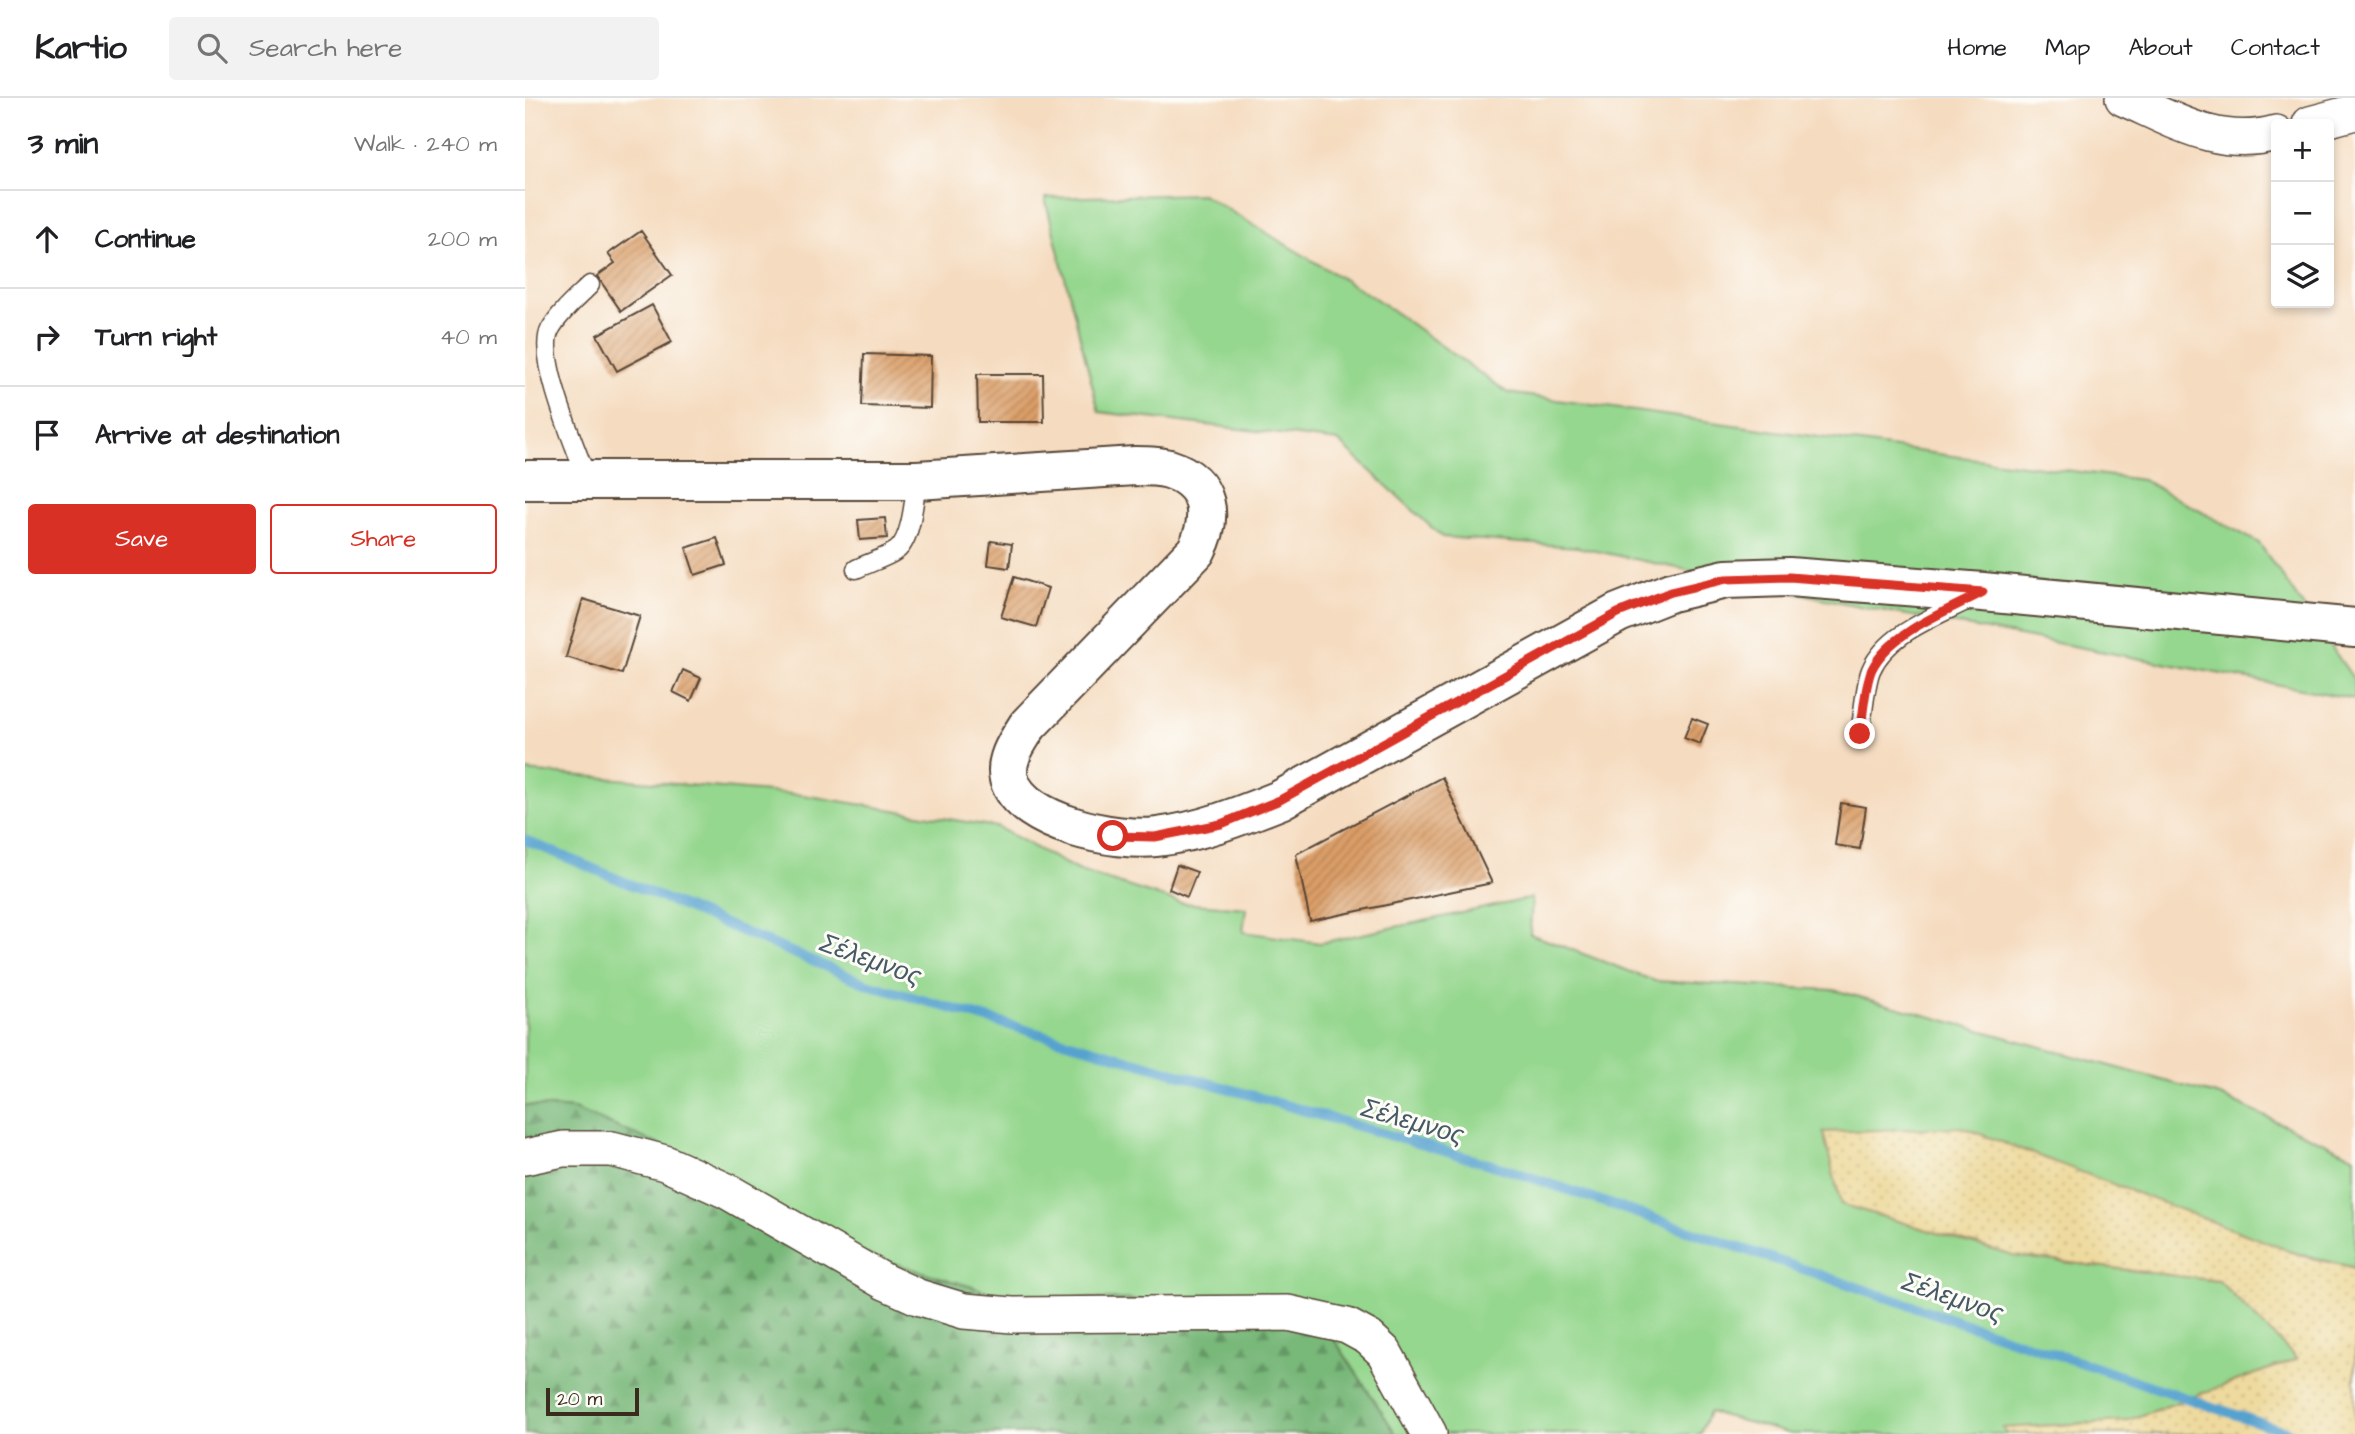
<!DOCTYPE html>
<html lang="en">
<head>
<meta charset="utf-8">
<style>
	:root { --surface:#fff; --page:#f2f2f2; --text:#202124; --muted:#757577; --line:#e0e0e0; --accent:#d93025 }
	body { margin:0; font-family:"Architects Daughter",sans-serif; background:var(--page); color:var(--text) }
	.controls { position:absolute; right:21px; top:21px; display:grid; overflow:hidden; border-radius:7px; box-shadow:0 4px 10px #0003 }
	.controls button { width:63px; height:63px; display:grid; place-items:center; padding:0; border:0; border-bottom:2px solid var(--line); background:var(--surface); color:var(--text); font:35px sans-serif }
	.scale { position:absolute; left:21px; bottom:18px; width:93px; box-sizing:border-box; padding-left:7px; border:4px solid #3b2a1e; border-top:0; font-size:19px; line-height:24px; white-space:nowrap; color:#3b2a1e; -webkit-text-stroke:5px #fdfcf7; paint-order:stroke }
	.stop { position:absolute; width:21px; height:21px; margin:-16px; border:5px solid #d93025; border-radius:50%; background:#fff }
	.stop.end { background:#d93025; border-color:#fff; box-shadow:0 2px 7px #0008 }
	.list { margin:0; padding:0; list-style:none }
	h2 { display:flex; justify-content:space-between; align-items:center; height:91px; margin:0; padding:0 28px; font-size:30px }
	h2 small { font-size:23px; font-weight:400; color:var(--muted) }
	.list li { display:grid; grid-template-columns:46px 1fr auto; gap:21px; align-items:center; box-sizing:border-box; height:98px; padding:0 28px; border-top:2px solid var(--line) }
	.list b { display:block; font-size:26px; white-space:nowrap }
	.list em { font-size:23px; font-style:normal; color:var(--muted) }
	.actions { display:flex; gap:14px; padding:21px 28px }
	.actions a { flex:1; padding:16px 0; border:2px solid var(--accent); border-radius:7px; text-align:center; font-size:24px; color:var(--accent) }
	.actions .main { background:var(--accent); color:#fff }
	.icon { flex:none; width:38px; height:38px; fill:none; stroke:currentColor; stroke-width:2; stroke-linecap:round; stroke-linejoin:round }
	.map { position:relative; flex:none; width:1830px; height:1336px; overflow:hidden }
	header { display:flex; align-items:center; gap:42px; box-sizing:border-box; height:98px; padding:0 35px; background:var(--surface); border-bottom:2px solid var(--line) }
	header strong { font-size:33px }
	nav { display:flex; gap:38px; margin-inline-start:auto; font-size:24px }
	.search { width:490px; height:63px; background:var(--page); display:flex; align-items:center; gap:18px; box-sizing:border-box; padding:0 24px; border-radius:7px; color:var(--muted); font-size:26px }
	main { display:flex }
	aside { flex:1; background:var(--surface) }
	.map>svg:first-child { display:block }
	.green { fill:#95d78e; stroke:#688056; stroke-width:2 }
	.forest { fill:url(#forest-firs); stroke:#5a714c; stroke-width:2 }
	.sand { fill:url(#sand-dots); stroke:#94825e; stroke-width:2 }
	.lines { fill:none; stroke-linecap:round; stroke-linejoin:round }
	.stream { stroke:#57a2cf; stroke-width:10 }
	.building { fill:url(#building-hatch) }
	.lane-casing { stroke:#574536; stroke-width:21 }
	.street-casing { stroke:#574536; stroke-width:38 }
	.secondary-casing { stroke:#574536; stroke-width:42 }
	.lane { stroke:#fff; stroke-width:18 }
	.street { stroke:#fff; stroke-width:35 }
	.secondary { stroke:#fff; stroke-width:38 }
	.route { stroke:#d93025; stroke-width:9 }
	.labels { text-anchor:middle; stroke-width:6; stroke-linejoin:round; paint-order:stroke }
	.water-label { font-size:26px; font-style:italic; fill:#465a65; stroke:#fdfcf7 }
</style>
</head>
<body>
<header>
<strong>Kartio</strong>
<div class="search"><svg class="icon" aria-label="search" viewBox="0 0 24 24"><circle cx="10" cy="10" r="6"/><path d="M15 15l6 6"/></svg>Search here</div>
<nav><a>Home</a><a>Map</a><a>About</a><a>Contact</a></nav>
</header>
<main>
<aside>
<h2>3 min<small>Walk · 240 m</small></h2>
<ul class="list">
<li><svg class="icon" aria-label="ahead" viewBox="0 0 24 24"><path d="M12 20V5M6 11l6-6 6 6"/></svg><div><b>Continue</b></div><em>200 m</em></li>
<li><svg class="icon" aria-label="right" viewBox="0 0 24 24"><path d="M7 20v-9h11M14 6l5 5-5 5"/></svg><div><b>Turn right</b></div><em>40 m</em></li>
<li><svg class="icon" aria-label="arrive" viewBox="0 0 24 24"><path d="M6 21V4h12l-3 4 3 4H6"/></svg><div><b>Arrive at destination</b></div></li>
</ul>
<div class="actions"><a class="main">Save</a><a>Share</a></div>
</aside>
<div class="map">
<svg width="1830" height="1336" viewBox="0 0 1830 1336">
	<defs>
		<pattern id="forest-firs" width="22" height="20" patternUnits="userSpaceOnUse" patternTransform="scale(1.75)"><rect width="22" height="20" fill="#78b879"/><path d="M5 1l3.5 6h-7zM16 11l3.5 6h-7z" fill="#649663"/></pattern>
		<pattern id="sand-dots" width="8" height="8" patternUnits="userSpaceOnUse" patternTransform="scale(1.75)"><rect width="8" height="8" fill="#eeda9e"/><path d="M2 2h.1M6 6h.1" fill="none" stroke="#cdbb88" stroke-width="1.8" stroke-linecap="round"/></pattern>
		<pattern id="building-hatch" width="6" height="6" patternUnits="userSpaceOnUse" patternTransform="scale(1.75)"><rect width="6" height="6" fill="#db9e68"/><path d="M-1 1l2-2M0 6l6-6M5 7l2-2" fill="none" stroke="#b38155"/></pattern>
	</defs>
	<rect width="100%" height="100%" fill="#fdfcf7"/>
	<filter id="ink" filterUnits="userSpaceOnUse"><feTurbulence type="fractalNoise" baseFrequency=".0143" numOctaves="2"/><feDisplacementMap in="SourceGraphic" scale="14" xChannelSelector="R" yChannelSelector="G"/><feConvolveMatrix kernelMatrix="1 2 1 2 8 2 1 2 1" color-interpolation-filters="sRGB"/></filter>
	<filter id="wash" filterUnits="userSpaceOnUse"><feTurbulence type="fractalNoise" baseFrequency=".00686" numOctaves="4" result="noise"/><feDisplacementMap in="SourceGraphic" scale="28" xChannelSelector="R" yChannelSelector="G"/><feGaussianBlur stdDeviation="1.57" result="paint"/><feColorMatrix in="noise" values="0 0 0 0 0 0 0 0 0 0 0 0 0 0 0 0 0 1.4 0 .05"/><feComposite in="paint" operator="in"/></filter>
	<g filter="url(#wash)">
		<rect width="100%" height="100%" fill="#f5dbbf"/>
		<path class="green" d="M677,96L851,201L983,295L1420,357L1618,382L1734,445L1830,583V601L1334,508L1052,449L917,439L813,343L574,314L520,100Z
			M0,673L278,697L472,729L552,772L655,805L721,810L718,834L795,845L1007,800L1005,836L1130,883L1309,892L1695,998L1830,1059V1170L1299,1034L1316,1106L1489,1158L1694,1183L1772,1261L1601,1323L1478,1330L1483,1336H1266L1184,1314L1175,1336H871L787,1207L477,1198L295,1143L49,1011L0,1007Z"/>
		<path class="forest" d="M0,1007L49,1011L171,1062L295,1143L477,1198L787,1207L871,1336H0Z"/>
		<path class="sand" d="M1437,1029L1778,1158L1830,1170V1336H1483L1477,1330L1601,1323L1772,1261L1694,1183L1489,1158L1316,1106L1298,1034Z"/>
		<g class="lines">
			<path class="stream" d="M0,742L342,886L981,1071L1768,1336"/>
		</g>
		<g id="blocks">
			<path class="building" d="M116,133L147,177L96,213L72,178L90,165L83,156Z
				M127,207L147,244L92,273L72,237Z
				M339,256L406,258L405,310L337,308Z
				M452,276H518L519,324H453Z
				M360,420L362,440L335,442L333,422Z
				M192,440L201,467L170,477L161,450Z
				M466,443L487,446L484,470L463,467Z
				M489,479L523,490L511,529L476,519Z
				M58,501L115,518L97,576L41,559Z
				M158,572L176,580L166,603L148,594Z
				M1167,620L1183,626L1175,646L1159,640Z
				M917,679L967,785L785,823L771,756Z
				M1316,705L1341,709L1335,751L1310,747Z
				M652,767L672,774L662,799L644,791Z"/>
		</g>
	</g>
	<g filter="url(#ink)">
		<use href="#blocks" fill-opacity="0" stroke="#574536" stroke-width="2"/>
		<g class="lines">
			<defs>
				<path id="lane" d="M63,383C52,353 11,259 25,232C34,215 52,200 65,187
					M331,471C343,465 361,460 372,452C387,440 389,400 392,382
					M1335,636C1338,619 1340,586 1346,572C1362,535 1412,518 1445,501"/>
				<path id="street" d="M1598,0C1649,22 1694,51 1751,35
					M1785,26L1830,14
					M0,1059L38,1051H87L140,1065L202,1093L360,1184L393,1199L439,1213L487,1217L763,1215L822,1228L844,1240L859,1254L904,1336"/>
				<path id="secondary" d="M0,382H392L610,368C621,368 634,368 644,371C685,384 689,419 671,453L503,627C493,643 479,661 484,681C497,726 593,744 632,739C675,734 715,718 755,702L1093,515L1146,494L1201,481L1264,479L1458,494L1830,530"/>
			</defs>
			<use href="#lane" class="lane-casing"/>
			<use href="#street" class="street-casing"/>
			<use href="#secondary" class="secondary-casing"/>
			<use href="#lane" class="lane"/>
			<use href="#street" class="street"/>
			<use href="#secondary" class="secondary"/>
		</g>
	</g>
	<g class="lines" filter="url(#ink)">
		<path class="route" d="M588,738L630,739L696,726L755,702L1093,515L1146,494L1201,481L1264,479L1458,494C1423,513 1365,534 1347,571C1340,585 1338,619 1335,636"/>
	</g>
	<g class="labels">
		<g class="water-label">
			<text transform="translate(346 861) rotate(20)" y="9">Σέλεμνος</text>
			<text transform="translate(888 1023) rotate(16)" y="9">Σέλεμνος</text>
			<text transform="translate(1428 1199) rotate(19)" y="9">Σέλεμνος</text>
		</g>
	</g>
</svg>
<div class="controls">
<button>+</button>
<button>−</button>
<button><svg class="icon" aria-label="layers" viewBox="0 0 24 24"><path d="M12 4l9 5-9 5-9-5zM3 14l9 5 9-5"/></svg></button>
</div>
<div class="scale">20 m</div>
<div class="stop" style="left:588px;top:738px"></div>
<div class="stop end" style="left:1335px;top:636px"></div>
</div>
</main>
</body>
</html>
